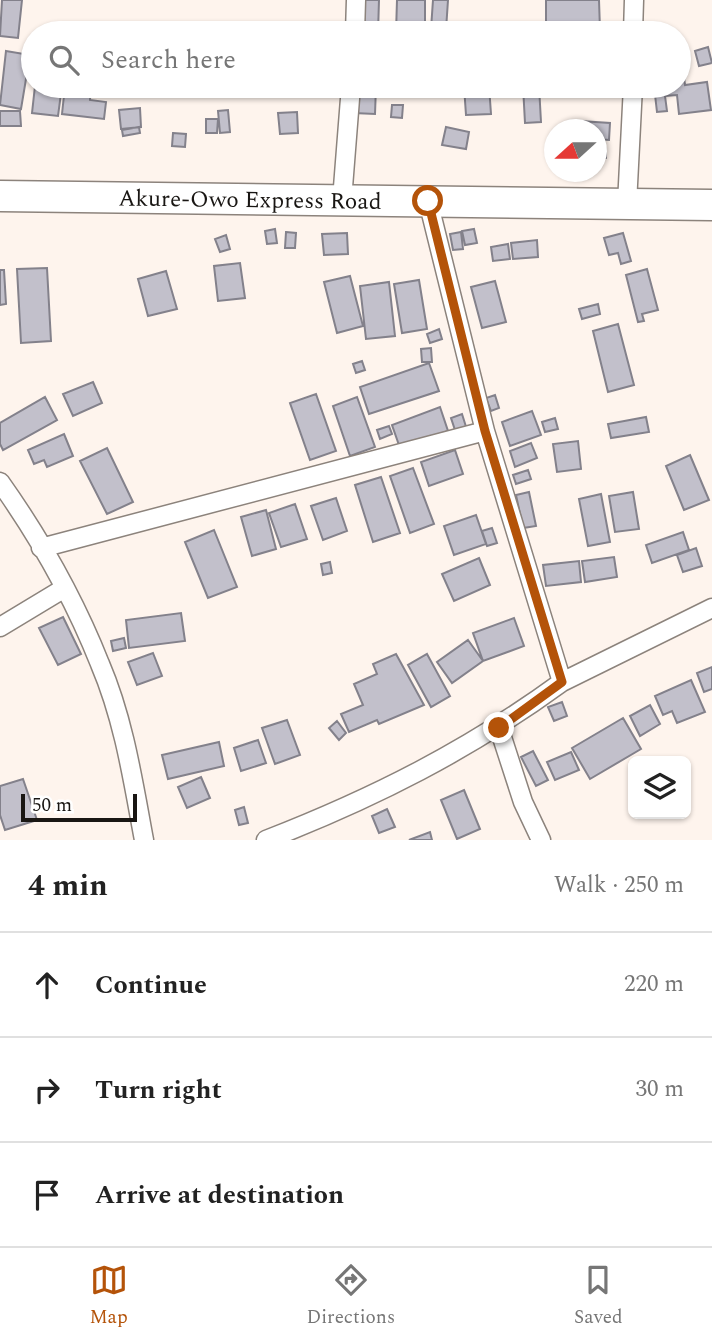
<!DOCTYPE html>
<html lang="en">
<head>
<meta charset="utf-8">
<style>
	:root { --surface:#fff; --page:#f6f6f6; --text:#222; --muted:#767676; --line:#e0e0e0; --accent:#b45309 }
	body { margin:0; font-family:Spectral,serif; background:var(--page); color:var(--text) }
	.controls { position:absolute; right:21px; bottom:21px; display:grid; overflow:hidden; border-radius:10px; box-shadow:0 2px 5px #0004 }
	.controls button { width:63px; height:63px; display:grid; place-items:center; padding:0; border:0; border-bottom:2px solid var(--line); background:var(--surface); color:var(--text); font:35px sans-serif }
	.compass { position:absolute; left:544px; top:119px; width:63px; height:63px; border-radius:50%; background:var(--surface); box-shadow:0 2px 5px #0004; rotate:249deg }
	.scale { position:absolute; left:21px; bottom:18px; width:116px; box-sizing:border-box; padding-left:7px; border:4px solid #191613; border-top:0; font-size:19px; line-height:24px; white-space:nowrap; color:#191613; -webkit-text-stroke:5px #fff; paint-order:stroke }
	.stop { position:absolute; width:21px; height:21px; margin:-16px; border:5px solid #b45309; border-radius:50%; background:#fff }
	.stop.end { background:#b45309; border-color:#fff; box-shadow:0 2px 7px #0008 }
	.list { margin:0; padding:0; list-style:none }
	h2 { display:flex; justify-content:space-between; align-items:center; height:91px; margin:0; padding:0 28px; font-size:30px }
	h2 small { font-size:23px; font-weight:400; color:var(--muted) }
	.list li { display:grid; grid-template-columns:46px 1fr auto; gap:21px; align-items:center; box-sizing:border-box; height:105px; padding:0 28px; border-top:2px solid var(--line) }
	.list b { display:block; font-size:26px; white-space:nowrap }
	.list em { font-size:23px; font-style:normal; color:var(--muted) }
	.icon { flex:none; width:38px; height:38px; fill:none; stroke:currentColor; stroke-width:2; stroke-linecap:round; stroke-linejoin:round }
	.map { position:relative; flex:none; width:712px; height:840px; overflow:hidden }
	.search { position:absolute; background:var(--surface); box-shadow:0 2px 5px #0004; left:21px; right:21px; top:21px; height:77px; display:flex; align-items:center; gap:18px; box-sizing:border-box; padding:0 24px; border-radius:38px; color:var(--muted); font-size:26px }
	.sheet { height:406px; background:var(--surface) }
	nav { display:flex; justify-content:space-around; align-items:center; box-sizing:border-box; height:98px; border-top:2px solid var(--line); background:var(--surface); font-size:19px; color:var(--muted) }
	nav a { display:grid; justify-items:center; gap:4px }
	nav .on { color:var(--accent) }
	.map>svg:first-child { display:block }
	.building { fill:#c2c0cb; stroke:#83818b; stroke-width:2 }
	.lines { fill:none; stroke-linecap:round; stroke-linejoin:round }
	.minor-casing { stroke:#8c837c; stroke-width:21 }
	.trunk-casing { stroke:#8c837c; stroke-width:33 }
	.minor { stroke:#fff; stroke-width:18 }
	.trunk { stroke:#fff; stroke-width:30 }
	.route { stroke:#b45309; stroke-width:9 }
	.labels { text-anchor:middle; stroke-width:7; stroke-linejoin:round; paint-order:stroke }
	.street-label { font-size:23px; fill:#191613; stroke:#fff }
</style>
</head>
<body>
<div class="map">
<svg width="712" height="840" viewBox="0 0 712 840">
	<rect width="100%" height="100%" fill="#fef4ed"/>
	<path class="building" d="M2,0H22L18,38L0,36Z
		M357,0H379L378,33H356Z
		M397,0H425V33H396Z
		M433,0H448L446,30L431,29Z
		M546,0H599L600,30L546,31Z
		M708,47L712,63L699,66L695,51Z
		M6,51L30,55L21,109L0,105Z
		M684,77L685,85L707,82L711,110L679,114L677,95L665,96L667,111L657,112L654,86H679V78Z
		M35,86H62L58,116L32,113Z
		M65,86H91L90,100L106,102L104,119L62,114Z
		M355,86H376L375,114L354,113Z
		M395,86H423V89L395,88Z
		M464,86H489L491,114L466,115Z
		M523,86H539L541,122L525,123Z
		M392,105H403L402,118L391,117Z
		M140,108L141,127L121,129L119,110Z
		M228,110L230,132L220,133L218,111Z
		M0,111H20L21,126H0Z
		M297,112L298,133L280,134L278,113Z
		M206,119H218L217,133H206Z
		M580,121L610,123L609,140L596,139V130H579Z
		M139,127L140,133L123,136L122,130Z
		M446,127L469,132L466,149L442,145Z
		M173,133L186,134L185,147L172,146Z
		M597,146H605L606,158L598,159Z
		M275,229L277,243L267,244L265,231Z
		M474,229L477,243L465,245L462,231Z
		M286,232L296,233L295,248H285Z
		M461,232L463,249L453,250L450,234Z
		M347,233L348,254L324,255L322,234Z
		M623,233L631,261L621,264L618,253L609,255L604,238Z
		M226,235L230,249L220,252L215,239Z
		M537,240L538,257L513,259L511,243Z
		M508,244L510,259L493,261L491,247Z
		M240,263L245,298L218,301L214,266Z
		M47,268L51,341L21,343L17,269Z
		M647,269L658,310L642,314L644,321L638,322L626,275Z
		M0,270H4L6,304L0,305Z
		M166,271L177,309L148,316L138,279Z
		M350,276L363,326L337,333L324,282Z
		M419,280L427,329L402,333L394,284Z
		M495,281L506,322L482,328L471,287Z
		M389,282L395,336L366,339L360,286Z
		M598,304L600,314L582,319L579,309Z
		M618,324L634,385L608,392L593,331Z
		M439,329L442,339L430,343L427,334Z
		M431,348L432,362H422L421,349Z
		M362,361L365,370L356,373L353,364Z
		M429,363L439,391L369,414L360,387Z
		M93,382L102,403L73,416L63,394Z
		M316,394L336,451L310,460L290,403Z
		M495,395L499,408L491,411L486,398Z
		M45,397L57,420L3,450L0,444V423Z
		M357,397L375,447L350,456L333,406Z
		M440,407L448,431L400,448L392,425Z
		M532,411L541,435L510,446L502,422Z
		M462,414L468,433L457,436L451,418Z
		M646,417L649,432L611,438L608,424Z
		M555,418L558,429L545,432L542,422Z
		M389,426L392,434L380,439L377,430Z
		M64,434L73,456L47,467L44,460L34,464L28,450Z
		M578,441L581,469L557,472L553,444Z
		M531,443L537,458L515,467L510,451Z
		M107,448L133,502L107,514L80,461Z
		M455,450L463,474L429,486L421,462Z
		M690,455L709,500L684,510L666,466Z
		M413,468L434,524L410,533L390,476Z
		M528,470L531,479L516,484L513,475Z
		M381,477L400,533L373,542L355,485Z
		M529,492L536,526L523,528L516,495Z
		M633,492L639,529L615,532L609,496Z
		M601,494L610,542L588,546L579,499Z
		M336,498L347,531L323,540L311,506Z
		M295,504L307,539L281,547L269,513Z
		M266,510L276,549L252,556L241,517Z
		M476,515L486,544L454,555L444,526Z
		M492,528L497,543L487,546L482,531Z
		M214,530L237,587L208,598L185,542Z
		M683,532L689,550L652,563L646,545Z
		M696,548L702,566L683,572L677,555Z
		M614,557L617,577L585,582L582,561Z
		M479,558L490,585L454,601L442,574Z
		M579,561L581,582L546,586L543,565Z
		M330,562L332,573L323,575L321,564Z
		M181,613L185,641L129,648L126,620Z
		M63,617L81,654L58,665L39,628Z
		M514,618L524,646L483,661L473,633Z
		M124,638L126,648L113,651L111,641Z
		M468,640L483,661L452,683L437,662Z
		M153,653L162,676L137,685L128,662Z
		M396,654L424,705L379,724L377,720L349,732L341,714L363,705L354,684L377,674L373,664Z
		M427,654L450,696L431,707L408,665Z
		M712,667V689L704,692L697,673Z
		M691,680L705,712L677,723L672,711L663,715L655,696Z
		M562,702L567,716L554,721L548,707Z
		M650,705L660,724L640,736L630,716Z
		M623,718L641,749L590,779L572,748Z
		M287,720L300,755L275,764L262,728Z
		M337,721L346,733L339,740L329,728Z
		M258,740L266,763L241,771L234,748Z
		M219,742L224,766L168,779L162,755Z
		M533,751L548,780L536,786L521,757Z
		M571,752L579,770L555,780L547,762Z
		M201,777L210,798L187,808L178,787Z
		M23,779L37,820L5,830L0,815V786Z
		M464,790L480,829L457,839L441,800Z
		M244,807L248,823L239,825L235,810Z
		M387,809L395,827L379,833L372,816Z
		M430,832L432,840H409Z"/>
	<g class="lines">
		<defs>
			<path id="minor" d="M355,33L356,0
				M633,33L634,0
				M342,200L351,86
				M428,201L485,431L562,682L712,608
				M627,204L633,86
				M0,482C39,537 75,601 100,664C124,720 133,781 144,840
				M41,548L485,431
				M0,627L63,589
				M499,728L523,802L541,840
				M266,840C374,798 469,750 562,682"/>
			<g id="trunk">
				<path id="s1" d="M0,196L712,205"/>
			</g>
		</defs>
		<use href="#minor" class="minor-casing"/>
		<use href="#trunk" class="trunk-casing"/>
		<use href="#minor" class="minor"/>
		<use href="#trunk" class="trunk"/>
	</g>
	<g class="lines">
		<path class="route" d="M428,201L485,431L562,682L499,728"/>
	</g>
	<g class="labels">
		<g class="street-label">
			<text dy="8" stroke="none"><textPath href="#s1" startOffset="250">Akure-Owo Express Road</textPath></text>
		</g>
	</g>
</svg>
<div class="controls">
<button><svg class="icon" aria-label="layers" viewBox="0 0 24 24"><path d="M12 4l9 5-9 5-9-5zM3 14l9 5 9-5"/></svg></button>
</div>
<svg class="compass" viewBox="-18 -18 36 36"><path d="M0-13l5 13h-10z" fill="#e53935"/><path d="M0 13l5-13h-10z" fill="#767676"/></svg>
<div class="scale">50 m</div>
<div class="stop" style="left:428px;top:201px"></div>
<div class="stop end" style="left:499px;top:728px"></div>
<div class="search"><svg class="icon" aria-label="search" viewBox="0 0 24 24"><circle cx="10" cy="10" r="6"/><path d="M15 15l6 6"/></svg>Search here</div>
</div>
<section class="sheet">
<h2>4 min<small>Walk · 250 m</small></h2>
<ul class="list">
<li><svg class="icon" aria-label="ahead" viewBox="0 0 24 24"><path d="M12 20V5M6 11l6-6 6 6"/></svg><div><b>Continue</b></div><em>220 m</em></li>
<li><svg class="icon" aria-label="right" viewBox="0 0 24 24"><path d="M7 20v-9h11M14 6l5 5-5 5"/></svg><div><b>Turn right</b></div><em>30 m</em></li>
<li><svg class="icon" aria-label="arrive" viewBox="0 0 24 24"><path d="M6 21V4h12l-3 4 3 4H6"/></svg><div><b>Arrive at destination</b></div></li>
</ul>
</section>
<nav>
<a class="on"><svg class="icon" aria-label="map" viewBox="0 0 24 24"><path d="M3 6l6-2 6 2 6-2v14l-6 2-6-2-6 2zM9 4v14M15 6v14"/></svg>Map</a>
<a><svg class="icon" aria-label="directions" viewBox="0 0 24 24"><path d="M12 3l9 9-9 9-9-9zM9 14v-3h6M13 9l2 2-2 2"/></svg>Directions</a>
<a><svg class="icon" aria-label="saved" viewBox="0 0 24 24"><path d="M7 4h10v16l-5-4-5 4z"/></svg>Saved</a>
</nav>
</body>
</html>
